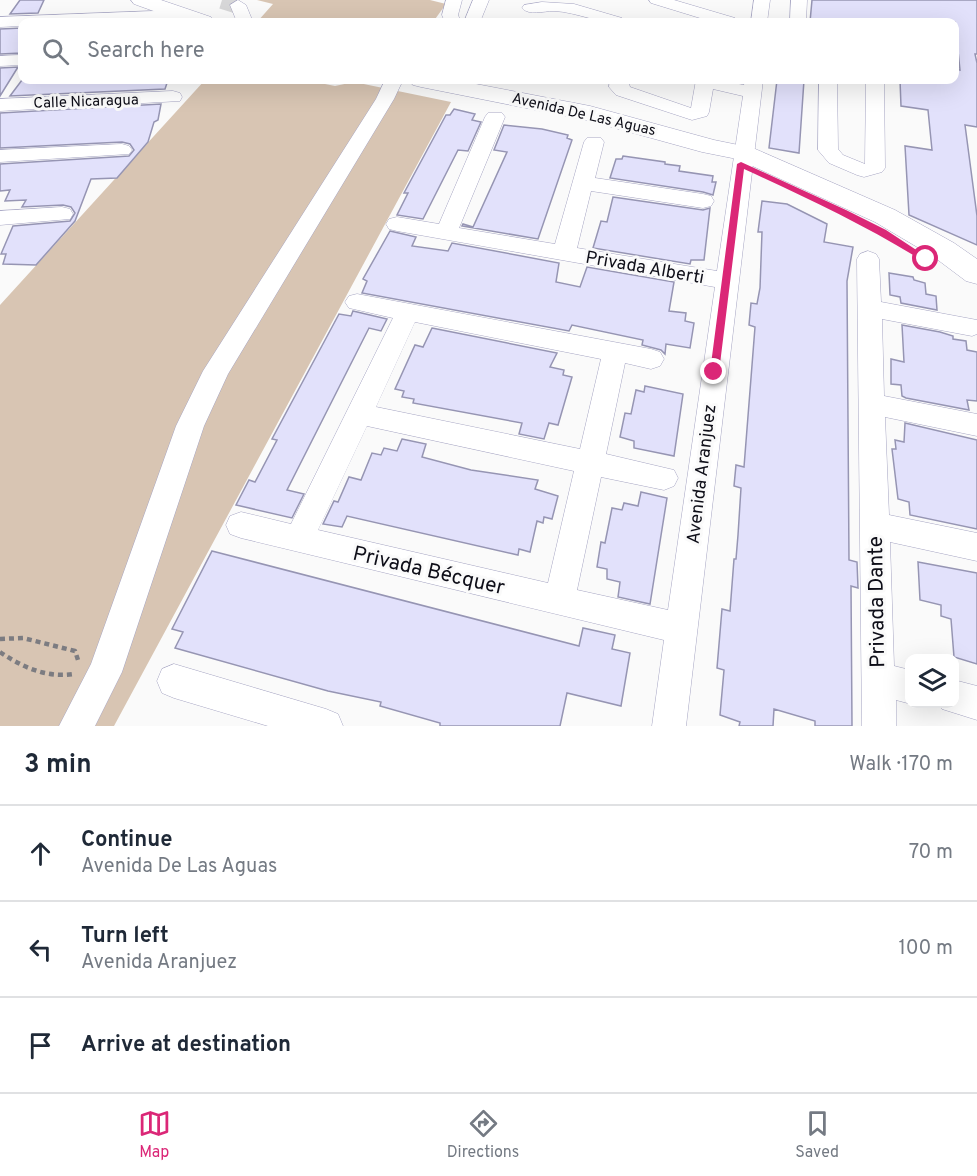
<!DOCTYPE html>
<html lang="en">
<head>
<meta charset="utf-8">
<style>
	:root { --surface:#fff; --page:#f2f2f3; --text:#1f2937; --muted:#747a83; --line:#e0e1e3; --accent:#db2777 }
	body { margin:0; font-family:Overpass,sans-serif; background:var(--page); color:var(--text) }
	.controls { position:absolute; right:18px; bottom:18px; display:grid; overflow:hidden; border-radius:12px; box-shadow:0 6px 24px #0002 }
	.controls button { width:54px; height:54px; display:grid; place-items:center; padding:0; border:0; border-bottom:2px solid var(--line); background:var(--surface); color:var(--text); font:30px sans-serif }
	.stop { position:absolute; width:18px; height:18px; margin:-14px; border:4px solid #db2777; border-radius:50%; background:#fff }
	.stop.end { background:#db2777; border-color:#fff; box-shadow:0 2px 6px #0008 }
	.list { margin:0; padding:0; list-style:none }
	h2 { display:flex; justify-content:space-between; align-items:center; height:78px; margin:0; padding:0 24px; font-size:26px }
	h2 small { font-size:20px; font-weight:400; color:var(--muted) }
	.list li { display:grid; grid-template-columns:39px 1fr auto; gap:18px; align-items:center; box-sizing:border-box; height:96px; padding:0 24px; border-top:2px solid var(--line) }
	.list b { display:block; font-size:22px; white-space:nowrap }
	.list p { margin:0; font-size:20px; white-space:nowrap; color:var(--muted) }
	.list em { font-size:20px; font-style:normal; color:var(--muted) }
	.icon { flex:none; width:33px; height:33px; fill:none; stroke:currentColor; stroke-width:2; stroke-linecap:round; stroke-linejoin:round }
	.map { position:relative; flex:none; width:977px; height:726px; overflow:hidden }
	.search { position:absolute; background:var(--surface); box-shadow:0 6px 24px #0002; left:18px; right:18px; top:18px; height:66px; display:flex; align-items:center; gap:15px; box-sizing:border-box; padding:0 21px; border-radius:12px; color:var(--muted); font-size:22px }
	.sheet { height:366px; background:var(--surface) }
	nav { display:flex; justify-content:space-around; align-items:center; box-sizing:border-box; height:84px; border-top:2px solid var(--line); background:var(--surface); font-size:16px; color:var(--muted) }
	nav a { display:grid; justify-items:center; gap:3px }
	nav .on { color:var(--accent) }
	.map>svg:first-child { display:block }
	.green { fill:#d8c5b3 }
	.building { fill:#e2e1fb; stroke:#9695b3; stroke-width:1.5 }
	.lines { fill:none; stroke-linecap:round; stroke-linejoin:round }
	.minor-tunnel { stroke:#d7d7d8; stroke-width:18; stroke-dasharray:18 9; stroke-linecap:butt }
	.minor-casing { stroke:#a6a5c3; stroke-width:1 }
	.major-casing { stroke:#a6a5c3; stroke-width:1 }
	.path { stroke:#7c7c81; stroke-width:4.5; stroke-dasharray:5 4; stroke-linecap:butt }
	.minor { fill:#fff; fill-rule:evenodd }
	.major { fill:#fff; fill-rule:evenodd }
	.route { fill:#db2777 }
	.labels { text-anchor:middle; stroke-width:6; stroke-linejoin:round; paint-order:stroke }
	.far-street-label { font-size:15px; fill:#0e0e18; stroke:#fafafa }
	.street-label { font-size:18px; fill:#0e0e18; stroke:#fafafa }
	.near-street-label { font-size:21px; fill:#0e0e18; stroke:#fafafa }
</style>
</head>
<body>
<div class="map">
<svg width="977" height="726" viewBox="0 0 977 726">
	<rect width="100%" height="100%" fill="#fafafa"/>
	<path class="green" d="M257,0H430L446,4L433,22H257L273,4Z
		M205,80H320L325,84L335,86L354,82L451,102L114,726H0V305Z"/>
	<path class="building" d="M20,0H44L38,13L10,14Z
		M812,0H977V54H975L977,63V127L965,125L977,216V245L909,215L905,146L932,150L928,110L901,106L900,80H954V69L960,70L955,22H810Z
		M22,28V53L0,54V29Z
		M18,67L0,96V68Z
		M22,80H168L165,89L10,96Z
		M777,80H804L799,153L769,148Z
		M161,104L158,120L154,122L148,142L117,178L91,179L75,221L36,265L3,264L6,254H1L13,226L70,221L75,213L71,207L63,205L22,207L26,200L5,201L10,190L0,191V164L129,156L134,150L130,144L122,142L0,148V113Z
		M454,109L475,114L472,120L481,122L468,151L458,150L423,219L397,215L408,193H404L446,115H450Z
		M504,125L542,129L568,135L567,138L572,140L538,239L462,226L463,224L473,227L507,152L494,150Z
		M623,156L665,162V164L680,166L679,171L713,176L712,182H716L713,195L703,192L610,178L616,159H622Z
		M613,197L703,210L710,208L704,260H691L690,264L593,248L601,221L607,222Z
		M762,201L787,204L827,224L824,242L853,247L847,281L849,560L857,562L858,588L851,586L852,726H815V721L774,709L773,726H739L740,722L720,715L724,670L717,668L722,609L730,611L734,559H736L738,535L741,488L734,486L736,465L744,467L755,327L749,325L751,303L757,304L760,288L762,232H758Z
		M390,231L416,237L412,246L448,251L452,243L559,263L556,282L580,287L587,267L674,282L669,311L686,313L685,321L694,323L690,348L666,344L665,354L661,350L642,345L643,340L572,325L569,331L362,293L367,281L363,279Z
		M889,273L913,277L914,280L925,283L926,294L936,296L937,310L901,303L900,297L890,295Z
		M353,311L387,319L381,331L369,328L287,490L304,494L292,518L236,505L249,480L255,482L277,440L272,439L339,314L351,316Z
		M902,325L940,332L953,336V339L966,341L967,350L977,352V401L967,400L969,410L906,398L902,396L901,385L891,384V359L904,362Z
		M432,328L557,353L550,367L564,370L563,375L572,377L558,425L549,423L544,439L519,434L522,423L413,403L414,399L402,397L404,391L395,389L415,345L423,347Z
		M645,386L683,394L674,456L634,448V441L620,437L625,413L631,414L636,390L644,392Z
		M905,423L977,440V529L910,515L909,502L898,499L892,449H896L895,440L904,442Z
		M402,439L426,444L422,457L471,470L538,480L535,489L558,496L552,519L544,517L543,523L537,521L530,552L519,549L518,555L347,516L342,527L323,524L334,501L338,502L349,477L361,480L372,453L381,455L384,448L397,451Z
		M641,492L667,498L650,604L618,597L620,582L607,579V569L597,567L601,542L605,543L612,508L622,510L624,503L638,506Z
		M212,551L579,646L583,628L615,635L612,649L630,653L621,706L567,693L560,726H440V723L380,706L381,702L328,691L175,648L183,632L172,629Z
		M918,562L977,573V664L954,657L951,619L941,616V605L920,600Z"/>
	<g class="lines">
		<path class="minor-tunnel" d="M222,0L238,5"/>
		<defs>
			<path id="minor" d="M238,0L246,5L253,22H237L230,5Z
				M446,0H462L458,15L461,22H445L442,15Z
				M473,0H489L480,22H464Z
				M649,0H674L735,18L737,22H713L651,3Z
				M754,0H770L767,22H751Z
				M791,0H807L806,22H790Z
				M542,2L574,4L622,18L624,22C600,25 578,12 554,11C543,11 529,16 522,8L524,5Z
				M181,10L189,15L187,18L115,22H22V26L0,27V17Z
				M22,55V65L0,66V56Z
				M385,80H403L394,99L228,374L204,426L122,672L95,726H59L91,664L176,426L203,371L376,99Z
				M610,80H628L630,87L691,108L696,80H718L744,85L745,80H763L686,726H652L664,640L241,538L230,534L226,525L230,516L241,512L291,524L393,318L349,308L345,302L349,296L357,294L651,349L660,352L664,359L660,366L651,369L625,363L606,454L674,470L678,478L674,486L664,490L601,477L577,590L668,610L715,287L397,231L389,229L386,224L389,219L397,217L439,224L485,117L488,113H502L505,117L459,228L555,244L584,142L587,138H601L604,142L595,178L703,194L711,196L714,201L711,206L703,208L591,191L577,248L717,271L743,96L713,89L709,112L707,116L692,120L616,95L609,87ZM415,322L601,359L580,449L376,407ZM367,426L574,471L548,583L318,530Z
				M819,80H837L838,149L843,155L865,164L866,80H884L885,168L882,172L864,177L857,175L829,163L818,150Z
				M173,91L180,93L182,97L180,101L0,111V99Z
				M122,144L129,146L132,150L129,154L0,162V150Z
				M62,207L70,209L73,214L70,219L0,225V211Z
				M868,251L876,254L879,259L881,302L977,320V334L972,336L882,319L884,396L977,414V436L885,417L889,515L977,533V561L890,542L894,666L910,670L911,704L896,700V726H862L857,259L860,254Z
				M174,664L326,709L338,714L343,726H268L174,698L162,693L157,681L162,669Z
				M954,680L977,686V720L942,709L940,704H954Z"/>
			<path id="major" d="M131,0H161L211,17L214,22H184L134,4Z
				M409,80H455L590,106L714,140L753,148L895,210L954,243L977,259V284L966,281L934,257L875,222L737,159L702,152L586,120L421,87L413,85Z"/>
		</defs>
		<use href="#minor" class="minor-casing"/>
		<use href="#major" class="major-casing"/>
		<path class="path" d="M0,639L23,638L75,651L79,663
			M0,652C22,667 46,678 73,674"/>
		<use href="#minor" class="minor"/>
		<use href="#major" class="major"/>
	</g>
	<path class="route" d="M741,162L846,210L886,230L930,259L923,261C865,225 805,197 744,169L719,372L714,376L710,372L737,164Z"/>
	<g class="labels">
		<g class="far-street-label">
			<text transform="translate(86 101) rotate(-2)" y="5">Calle Nicaragua</text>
			<text transform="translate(584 114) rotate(13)" y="5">Avenida De Las Aguas</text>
		</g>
		<g class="street-label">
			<text transform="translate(645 267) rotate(10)" y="6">Privada Alberti</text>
			<text transform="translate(701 474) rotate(-83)" y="6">Avenida Aranjuez</text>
		</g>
		<g class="near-street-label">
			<text transform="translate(429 570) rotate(13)" y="7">Privada Bécquer</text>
			<text transform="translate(876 602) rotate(-91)" y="7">Privada Dante</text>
		</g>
	</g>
</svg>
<div class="controls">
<button><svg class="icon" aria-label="layers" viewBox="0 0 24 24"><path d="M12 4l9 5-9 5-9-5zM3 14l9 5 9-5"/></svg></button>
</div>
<div class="stop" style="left:926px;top:259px"></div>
<div class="stop end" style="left:714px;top:372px"></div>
<div class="search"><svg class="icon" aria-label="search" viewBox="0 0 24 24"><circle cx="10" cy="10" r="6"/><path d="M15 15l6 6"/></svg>Search here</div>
</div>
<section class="sheet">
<h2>3 min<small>Walk · 170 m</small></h2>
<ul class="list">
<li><svg class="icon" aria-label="ahead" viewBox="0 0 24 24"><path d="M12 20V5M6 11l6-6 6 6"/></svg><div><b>Continue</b><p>Avenida De Las Aguas</p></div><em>70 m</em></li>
<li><svg class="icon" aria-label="left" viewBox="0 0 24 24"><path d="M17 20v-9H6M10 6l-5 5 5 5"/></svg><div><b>Turn left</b><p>Avenida Aranjuez</p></div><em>100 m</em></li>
<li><svg class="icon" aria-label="arrive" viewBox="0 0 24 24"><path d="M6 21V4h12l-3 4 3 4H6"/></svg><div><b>Arrive at destination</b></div></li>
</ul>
</section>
<nav>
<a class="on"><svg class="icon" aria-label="map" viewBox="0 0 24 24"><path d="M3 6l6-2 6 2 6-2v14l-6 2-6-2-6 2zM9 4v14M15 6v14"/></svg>Map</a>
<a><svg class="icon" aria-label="directions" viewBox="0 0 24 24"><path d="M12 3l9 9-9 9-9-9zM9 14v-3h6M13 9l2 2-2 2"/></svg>Directions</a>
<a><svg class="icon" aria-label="saved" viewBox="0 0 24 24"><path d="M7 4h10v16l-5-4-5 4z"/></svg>Saved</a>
</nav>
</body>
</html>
